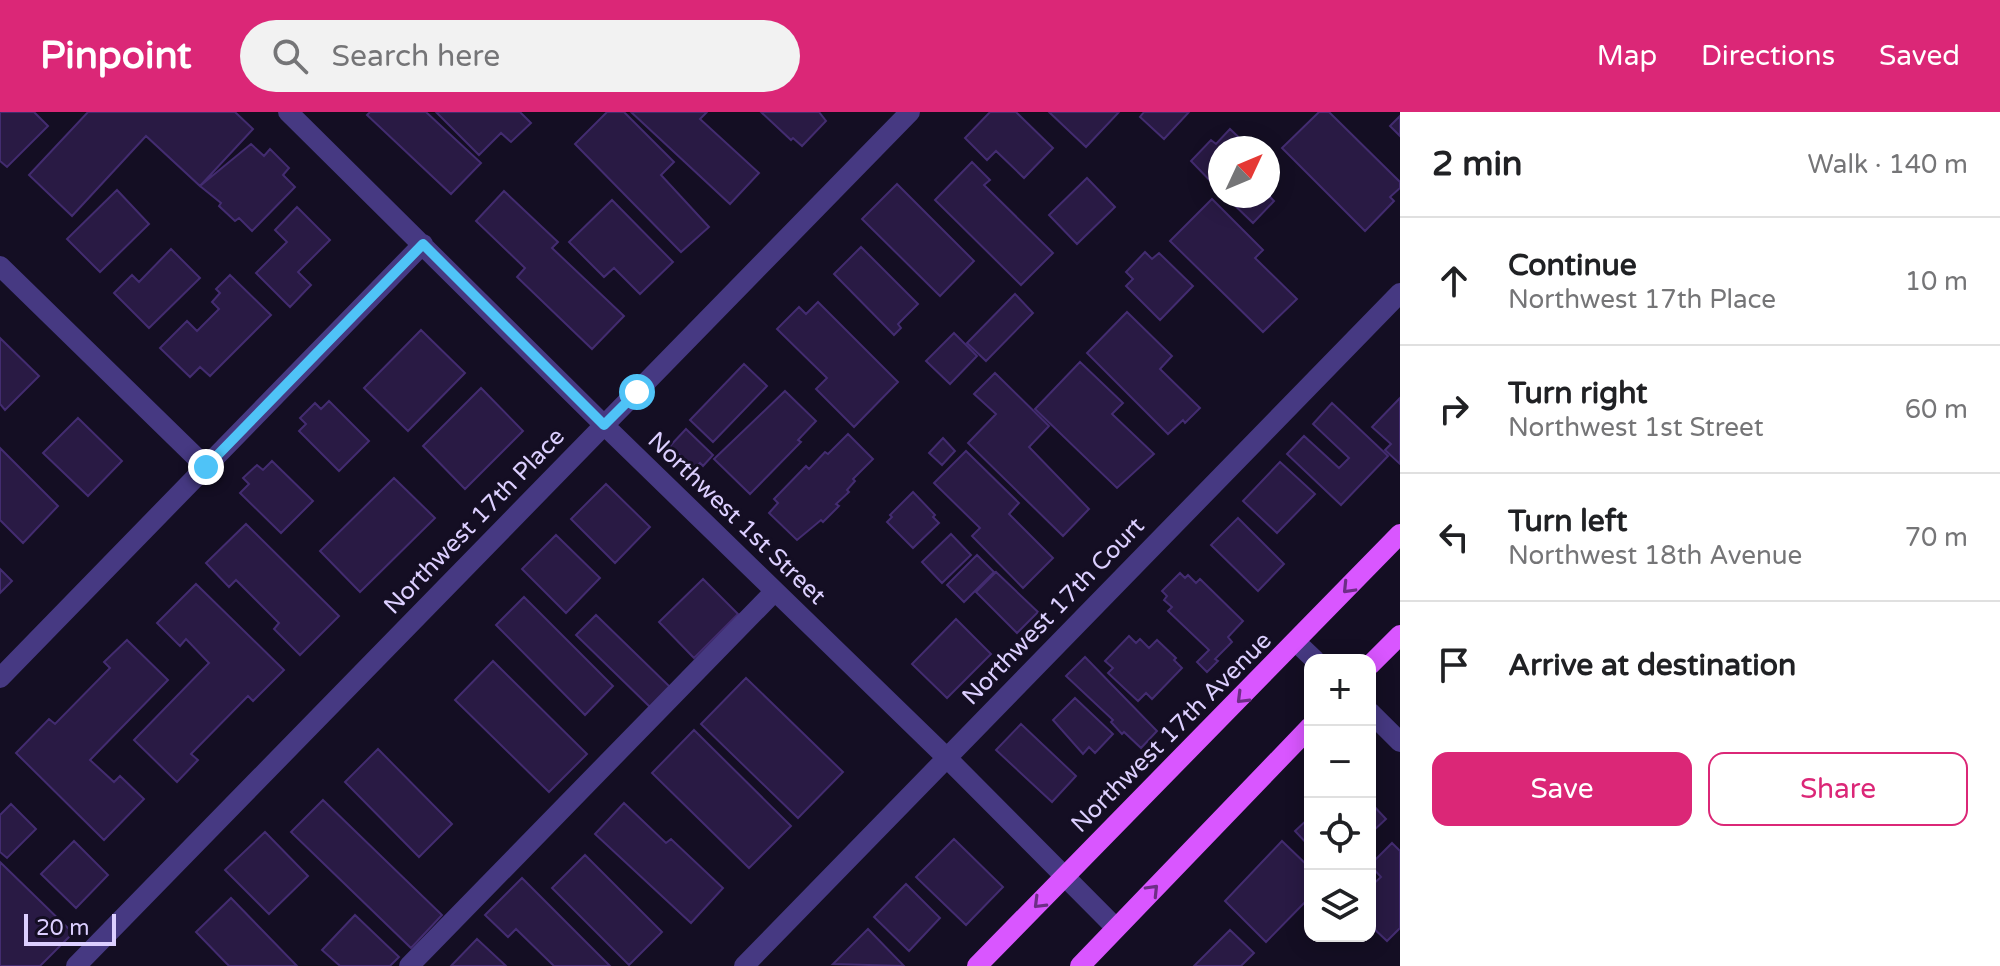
<!DOCTYPE html>
<html lang="en">
<head>
<meta charset="utf-8">
<style>
	:root { --surface:#fff; --page:#f2f2f2; --text:#202124; --muted:#757577; --line:#e0e0e0; --accent:#db2777 }
	body { margin:0; font-family:"Varela Round",sans-serif; background:var(--page); color:var(--text) }
	.controls { position:absolute; right:24px; bottom:24px; display:grid; overflow:hidden; border-radius:16px; box-shadow:0 4px 20px #0003 }
	.controls button { width:72px; height:72px; display:grid; place-items:center; padding:0; border:0; border-bottom:2px solid var(--line); background:var(--surface); color:var(--text); font:40px sans-serif }
	.compass { position:absolute; left:1208px; top:24px; width:72px; height:72px; border-radius:50%; background:var(--surface); box-shadow:0 4px 20px #0003; rotate:46deg }
	.scale { position:absolute; left:24px; bottom:20px; width:92px; box-sizing:border-box; padding-left:8px; border:4px solid #dccfff; border-top:0; font-size:22px; line-height:28px; white-space:nowrap; color:#dccfff; -webkit-text-stroke:6px #140e23; paint-order:stroke }
	.stop { position:absolute; width:24px; height:24px; margin:-18px; border:6px solid #4fc3f7; border-radius:50%; background:#fff }
	.stop.end { background:#4fc3f7; border-color:#fff; box-shadow:0 2px 8px #0008 }
	.list { margin:0; padding:0; list-style:none }
	h2 { display:flex; justify-content:space-between; align-items:center; height:104px; margin:0; padding:0 32px; font-size:34px }
	h2 small { font-size:26px; font-weight:400; color:var(--muted) }
	.list li { display:grid; grid-template-columns:52px 1fr auto; gap:24px; align-items:center; box-sizing:border-box; height:128px; padding:0 32px; border-top:2px solid var(--line) }
	.list b { display:block; font-size:30px; white-space:nowrap }
	.list p { margin:0; font-size:26px; white-space:nowrap; color:var(--muted) }
	.list em { font-size:26px; font-style:normal; color:var(--muted) }
	.actions { display:flex; gap:16px; padding:24px 32px }
	.actions a { flex:1; padding:18px 0; border:2px solid var(--accent); border-radius:16px; text-align:center; font-size:28px; color:var(--accent) }
	.actions .main { background:var(--accent); color:#fff }
	.icon { flex:none; width:44px; height:44px; fill:none; stroke:currentColor; stroke-width:2; stroke-linecap:round; stroke-linejoin:round }
	.map { position:relative; flex:none; width:1400px; height:854px; overflow:hidden }
	header { display:flex; align-items:center; gap:48px; box-sizing:border-box; height:112px; padding:0 40px; background:var(--accent); color:#fff }
	header strong { font-size:38px }
	nav { display:flex; gap:44px; margin-inline-start:auto; font-size:28px }
	.search { width:560px; height:72px; background:var(--page); display:flex; align-items:center; gap:20px; box-sizing:border-box; padding:0 28px; border-radius:44px; color:var(--muted); font-size:30px }
	main { display:flex }
	aside { flex:1; background:var(--surface) }
	.map>svg:first-child { display:block }
	.building { fill:#291a44; stroke:#432c70; stroke-width:2 }
	.lines { fill:none; stroke-linecap:round; stroke-linejoin:round }
	.minor { stroke:#463982; stroke-width:20 }
	.major { stroke:#d956ff; stroke-width:20 }
	.oneway { stroke:#6d2e86 }
	.route { stroke:#4fc3f7; stroke-width:10 }
	.labels { text-anchor:middle; stroke-width:6; stroke-linejoin:round; paint-order:stroke }
	.street-label { font-size:24px; fill:#dccfff; stroke:#140e23 }
</style>
</head>
<body>
<header>
<strong>Pinpoint</strong>
<div class="search"><svg class="icon" aria-label="search" viewBox="0 0 24 24"><circle cx="10" cy="10" r="6"/><path d="M15 15l6 6"/></svg>Search here</div>
<nav><a>Map</a><a>Directions</a><a>Saved</a></nav>
</header>
<main>
<div class="map">
<svg width="1400" height="854" viewBox="0 0 1400 854">
	<rect width="100%" height="100%" fill="#140e23"/>
	<path class="building" d="M0,0H34L48,14L7,55L0,49Z
		M88,0H235L253,17L200,74L146,24L72,104L29,63Z
		M370,0H426L481,51L451,82L367,3Z
		M436,0H520L531,11L511,30L501,21L479,43Z
		M607,0H624L674,50L661,63L709,115L681,140L575,32Z
		M631,0H707L700,7L759,61L730,92Z
		M761,0H819L826,9L802,34L793,26L791,28Z
		M990,0H1016L1053,36L1024,66L996,39L987,48L965,26Z
		M1049,0H1119L1086,35Z
		M1144,0H1189L1164,27L1140,5Z
		M1319,0H1329L1400,70V76L1390,85L1394,89L1365,119L1282,36Z
		M1400,4V24L1390,14Z
		M1230,17L1250,36H1220V79L1191,49L1211,28L1216,32Z
		M251,32L264,44L270,37L289,56L283,63L295,75L252,119L239,106L235,109L219,94L221,91L200,74Z
		M972,50L990,68L984,73L1053,141L1021,173L935,88Z
		M1087,66L1115,95L1077,132L1049,103Z
		M897,72L974,149L940,184L862,107Z
		M117,78L149,112L100,160L67,127Z
		M504,79L558,130L552,136L624,204L592,237L517,165L525,156L476,109Z
		M1268,83L1274,89L1253,111L1225,84Z
		M1212,87L1263,138L1255,146L1297,187L1263,220L1170,129Z
		M612,88L673,150L640,182L614,156L604,165L569,130Z
		M297,95L330,128L298,160L311,173L290,195L256,161L287,130L275,118Z
		M861,135L918,192L898,212L901,216L894,223L834,162Z
		M171,137L200,166L149,216L114,181L132,163L139,170Z
		M1145,140L1152,147L1159,141L1193,174L1160,208L1126,174L1133,167L1126,160Z
		M230,163L271,203L210,264L200,255L190,265L160,236L187,209L197,219L219,197L212,190L220,181L216,177Z
		M1015,182L1033,201L986,249L967,231Z
		M818,190L898,270L854,315L816,277L827,266L777,217L799,195L806,202Z
		M1127,200L1172,244L1160,257L1200,296L1185,311L1183,308L1168,322L1087,241Z
		M421,218L465,261L408,319L364,276Z
		M954,221L977,244L950,272L926,249Z
		M0,226L39,264L5,298L0,292Z
		M1080,250L1123,291L1112,302L1154,342L1117,376L1035,297Z
		M744,252L767,274L713,330L690,308Z
		M995,261L1049,314L1029,335L1089,397L1063,424L968,331L996,302L974,282Z
		M481,276L523,319L465,377L423,334Z
		M785,279L816,309L798,328L801,330L750,382L714,347Z
		M1400,286V352L1385,338L1391,332L1372,315Z
		M329,289L369,329L339,359L299,319L306,312L300,306L315,291L321,297Z
		M1332,291L1388,344L1341,393L1287,342L1304,324L1339,356L1349,346L1313,312Z
		M78,306L122,349L88,384L43,341Z
		M686,317L713,343L703,354L700,351L694,357L670,334Z
		M848,322L873,347L853,367L855,369L847,378L849,380L836,392L839,394L823,410L821,408L797,428L769,401L778,391L774,387L806,354L809,357L825,340L828,342Z
		M943,326L955,339L942,353L929,341Z
		M0,336L58,394L23,431L0,408Z
		M966,339L1019,391L1009,402L1053,446L1023,476L972,424L980,416L934,371Z
		M272,349L313,389L281,421L240,381L249,372L243,366L257,353L263,358Z
		M1280,350L1315,382L1277,421L1243,389Z
		M394,366L435,406L360,480L320,439Z
		M606,372L650,415L615,451L571,407Z
		M913,380L935,403L933,405L939,411L913,436L887,410L892,405L890,403Z
		M1238,406L1284,452L1258,479L1211,433Z
		M246,412L339,504L300,543L274,517L279,511L236,468L229,475L206,451Z
		M951,422L971,443L942,471L922,450Z
		M556,423L600,466L566,501L522,457Z
		M977,443L994,460L964,490L947,473Z
		M0,457L12,469L0,481Z
		M996,460L1038,500L1017,521L976,480Z
		M1180,461L1185,466L1188,463L1196,471L1200,467L1243,509L1228,525L1232,530L1215,547L1218,549L1207,560L1197,550L1209,538L1168,499L1172,495L1164,488L1167,484L1162,479Z
		M703,467L738,502L694,546L659,510Z
		M196,472L284,558L253,589L248,584L191,642L198,648L177,670L134,628L209,551L186,527L180,534L157,511Z
		M524,485L613,574L585,603L496,513Z
		M596,503L670,575L650,595L576,523Z
		M956,507L991,542L947,586L912,552Z
		M1129,524L1136,531L1140,527L1149,536L1157,528L1176,546L1174,548L1182,556L1152,587L1146,581L1138,589L1108,561L1113,556L1105,549Z
		M127,528L168,568L90,648L114,670L120,664L144,687L104,728L16,641L49,607L55,612L110,556L104,550Z
		M1085,545L1157,619L1141,636L1124,620L1122,622L1111,610L1113,608L1066,564Z
		M493,549L587,642L549,680L455,588Z
		M746,566L843,660L798,706L701,612Z
		M1075,586L1113,622L1095,641L1089,635L1083,642L1053,608Z
		M1021,612L1076,664L1052,690L996,638Z
		M694,618L791,714L749,756L652,661Z
		M378,637L452,712L419,745L345,670Z
		M323,688L442,803L411,836L291,720Z
		M1370,690L1386,707L1370,722Z
		M624,691L666,731L671,727L723,776L691,811L595,722Z
		M11,692L36,717L7,746L0,740V703Z
		M1310,705V735L1295,719Z
		M265,720L308,764L269,802L225,758Z
		M954,727L1003,775L966,813L916,765Z
		M74,729L108,763L76,796L41,762Z
		M1282,729L1310,756V785L1266,830L1225,789Z
		M1392,731L1400,739V816L1387,829L1370,813V775L1381,765L1370,753Z
		M585,743L662,820L629,853L552,776Z
		M0,750L73,821L40,854H0Z
		M522,766L610,854H554L516,817L508,825L485,803Z
		M906,772L940,806L909,839L874,805Z
		M231,786L297,854H229L196,820Z
		M355,803L399,845L390,854H340L322,838Z
		M868,817L904,854L833,852Z
		M1230,818L1254,841L1241,854H1194Z
		M477,827L506,854H451Z"/>
	<g class="lines">
		<path class="minor" d="M288,0L604,313L947,646L1116,816
			M0,154L206,355
			M1296,530L1315,548
			M0,566L423,132
			M1370,600L1400,630
			M76,854L910,0
			M409,854L775,479
			M744,854L1400,181"/>
		<path class="major" d="M1370,553L1400,523
			M977,854L1400,422
			M1080,854L1310,615"/>
	</g>
	<defs><path id="oneway-chevron" d="M-2-3.5L2.5 0L-2 3.5" fill="none" stroke-width="1.6" stroke-linecap="round" stroke-linejoin="round" transform="scale(2)"/></defs>
	<g class="oneway">
		<use href="#oneway-chevron" transform="translate(1348 476) rotate(134)"/>
		<use href="#oneway-chevron" transform="translate(1242 586) rotate(135)"/>
		<use href="#oneway-chevron" transform="translate(1153 778) rotate(-46)"/>
		<use href="#oneway-chevron" transform="translate(1039 791) rotate(135)"/>
	</g>
	<g class="lines">
		<path class="route" d="M206,355L423,132L604,313L637,280"/>
	</g>
	<g class="labels">
		<g class="street-label">
			<text transform="translate(737 406) rotate(44)" y="8">Northwest 1st Street</text>
			<text transform="translate(474 409) rotate(-46)" y="8">Northwest 17th Place</text>
			<text transform="translate(1053 499) rotate(-46)" y="8">Northwest 17th Court</text>
			<text transform="translate(1171 620) rotate(-45)" y="8">Northwest 17th Avenue</text>
		</g>
	</g>
</svg>
<div class="controls">
<button>+</button>
<button>−</button>
<button><svg class="icon" aria-label="locate" viewBox="0 0 24 24"><circle cx="12" cy="12" r="6"/><path d="M12 2v4M12 18v4M2 12h4M18 12h4"/></svg></button>
<button><svg class="icon" aria-label="layers" viewBox="0 0 24 24"><path d="M12 4l9 5-9 5-9-5zM3 14l9 5 9-5"/></svg></button>
</div>
<svg class="compass" viewBox="-18 -18 36 36"><path d="M0-13l5 13h-10z" fill="#e53935"/><path d="M0 13l5-13h-10z" fill="#757577"/></svg>
<div class="scale">20 m</div>
<div class="stop" style="left:637px;top:280px"></div>
<div class="stop end" style="left:206px;top:355px"></div>
</div>
<aside>
<h2>2 min<small>Walk · 140 m</small></h2>
<ul class="list">
<li><svg class="icon" aria-label="ahead" viewBox="0 0 24 24"><path d="M12 20V5M6 11l6-6 6 6"/></svg><div><b>Continue</b><p>Northwest 17th Place</p></div><em>10 m</em></li>
<li><svg class="icon" aria-label="right" viewBox="0 0 24 24"><path d="M7 20v-9h11M14 6l5 5-5 5"/></svg><div><b>Turn right</b><p>Northwest 1st Street</p></div><em>60 m</em></li>
<li><svg class="icon" aria-label="left" viewBox="0 0 24 24"><path d="M17 20v-9H6M10 6l-5 5 5 5"/></svg><div><b>Turn left</b><p>Northwest 18th Avenue</p></div><em>70 m</em></li>
<li><svg class="icon" aria-label="arrive" viewBox="0 0 24 24"><path d="M6 21V4h12l-3 4 3 4H6"/></svg><div><b>Arrive at destination</b></div></li>
</ul>
<div class="actions"><a class="main">Save</a><a>Share</a></div>
</aside>
</main>
</body>
</html>
